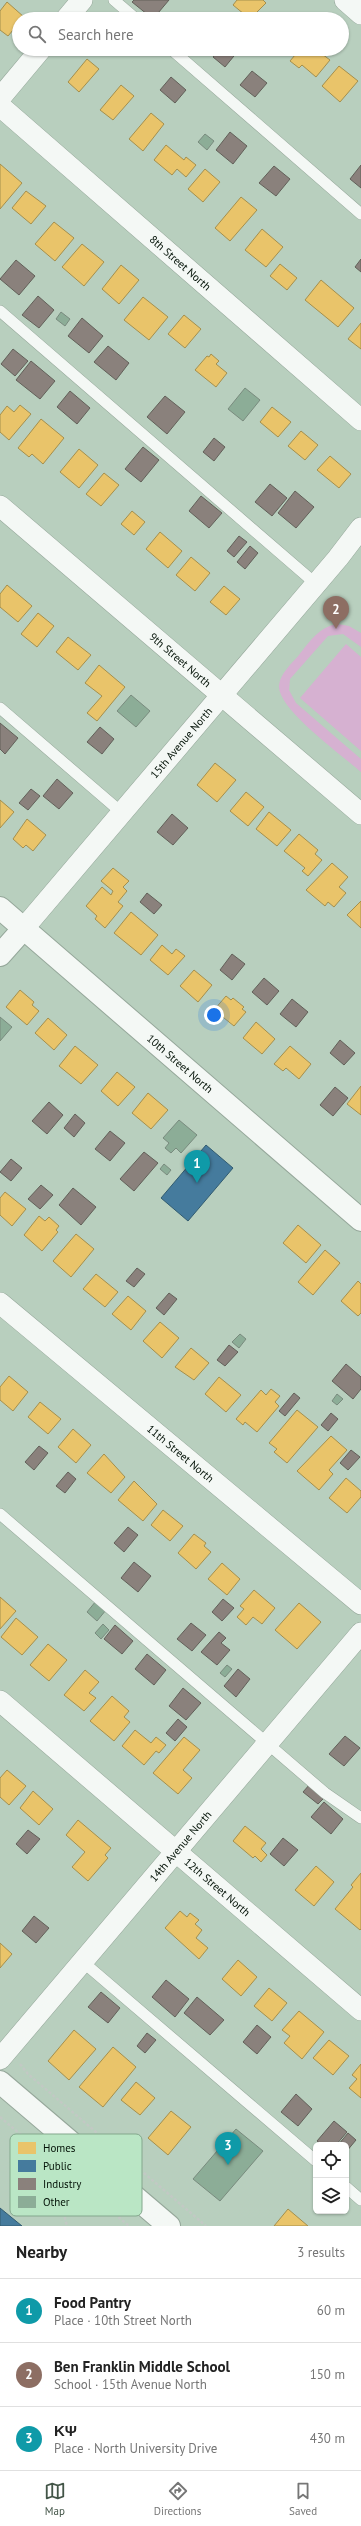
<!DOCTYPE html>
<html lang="en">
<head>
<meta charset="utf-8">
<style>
	:root { --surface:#fff; --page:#f2f2f2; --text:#222; --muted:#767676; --line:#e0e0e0; --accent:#435548 }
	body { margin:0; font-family:"PT Sans",sans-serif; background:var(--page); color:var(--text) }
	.controls { position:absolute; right:12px; bottom:12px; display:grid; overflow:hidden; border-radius:6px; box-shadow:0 1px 3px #0004 }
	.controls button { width:36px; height:36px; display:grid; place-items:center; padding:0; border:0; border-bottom:1px solid var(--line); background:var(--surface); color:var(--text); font:20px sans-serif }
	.you { position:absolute; left:214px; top:1015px; width:14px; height:14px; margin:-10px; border:3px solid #fff; border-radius:50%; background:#1a73e8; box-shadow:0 0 0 6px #1a73e833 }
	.badge { display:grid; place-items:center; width:26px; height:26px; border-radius:50%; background:var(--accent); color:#fff; font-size:13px; font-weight:700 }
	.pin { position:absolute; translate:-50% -33px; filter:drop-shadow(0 1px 2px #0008) }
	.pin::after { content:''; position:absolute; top:21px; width:14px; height:12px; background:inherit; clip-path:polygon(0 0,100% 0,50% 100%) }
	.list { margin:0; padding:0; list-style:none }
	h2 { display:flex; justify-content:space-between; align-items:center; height:52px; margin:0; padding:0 16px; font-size:17px }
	h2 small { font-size:13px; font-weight:400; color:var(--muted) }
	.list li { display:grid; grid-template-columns:26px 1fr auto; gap:12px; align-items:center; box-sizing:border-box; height:64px; padding:0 16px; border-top:1px solid var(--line) }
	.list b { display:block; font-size:15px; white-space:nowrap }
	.list p { margin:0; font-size:13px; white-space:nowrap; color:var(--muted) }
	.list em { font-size:13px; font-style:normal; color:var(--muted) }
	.icon { flex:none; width:22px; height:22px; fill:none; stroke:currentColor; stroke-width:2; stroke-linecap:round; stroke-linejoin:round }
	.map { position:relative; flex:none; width:361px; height:2226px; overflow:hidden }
	.search { position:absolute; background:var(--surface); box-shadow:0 1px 3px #0004; left:12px; right:12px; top:12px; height:44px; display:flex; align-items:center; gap:10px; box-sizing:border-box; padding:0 14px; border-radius:22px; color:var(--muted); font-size:15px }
	.sheet { height:244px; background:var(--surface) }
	nav { display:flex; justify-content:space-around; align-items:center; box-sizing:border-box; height:56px; border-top:1px solid var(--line); background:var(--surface); font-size:11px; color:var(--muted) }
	nav a { display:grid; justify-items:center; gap:2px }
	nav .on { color:var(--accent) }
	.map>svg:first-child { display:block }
	.green { fill:#d6b1d1 }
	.homes { fill:#e9c46a; stroke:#a48f4d }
	.public { fill:#457b9d; stroke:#325c70 }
	.industry { fill:#8a817c; stroke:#626059 }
	.building { fill:#8cad97; stroke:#798b7e }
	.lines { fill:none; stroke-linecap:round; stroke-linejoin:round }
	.service-casing { stroke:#95a79a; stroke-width:12 }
	.minor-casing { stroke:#95a79a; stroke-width:22 }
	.tertiary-casing { stroke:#95a79a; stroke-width:24 }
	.primary-casing { stroke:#95a79a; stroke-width:24 }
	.path { stroke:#c2c9c4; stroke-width:2.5; stroke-dasharray:3 2; stroke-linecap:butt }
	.service { stroke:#f4f8f5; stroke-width:11 }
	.minor { stroke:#f4f8f5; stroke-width:21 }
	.tertiary { stroke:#f4f8f5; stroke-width:22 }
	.primary { stroke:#f4f8f5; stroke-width:22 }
	.labels { text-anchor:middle; stroke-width:4; stroke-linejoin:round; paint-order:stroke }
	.street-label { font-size:11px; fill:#041308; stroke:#bae6c5 }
	.key { fill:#bae6c5; stroke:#83a78c; stroke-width:1 }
	.key-label { font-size:11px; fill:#041308 }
</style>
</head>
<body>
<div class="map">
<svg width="361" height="2226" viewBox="0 0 361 2226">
	<rect width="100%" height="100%" fill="#b8cfbe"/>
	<path class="green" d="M338,624L349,626L361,633V647L343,634L328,636L290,679L289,690L296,703L361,759V772C343,756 276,708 279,685C280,674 292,663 299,655C310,641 320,626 338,624Z
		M346,644L361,657V751L300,698Z"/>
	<path class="homes" d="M237,0H263L266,3L250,19L233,5Z
		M7,2L24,17L19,19V23L8,36L0,30V11Z
		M281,13L289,19H276Z
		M271,49H280L276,53Z
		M300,49L326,50L322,54L330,60L316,77L302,65L299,68L290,61Z
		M87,59L99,69L79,92L68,82Z
		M339,66L358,81L340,102L322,86Z
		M121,85L134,96L113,120L100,110Z
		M151,113L164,124L143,151L129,139Z
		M166,145L184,160L186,157L196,165L186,177L177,169L172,175L154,160Z
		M0,164L22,183L0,209Z
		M205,169L220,182L203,202L188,189Z
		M26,191L46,206L31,224L12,208Z
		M241,197L257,210L230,241L215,228Z
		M54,222L74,238L55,261L35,244Z
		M262,229L283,247L266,267L245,250Z
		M82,244L104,262L84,286L62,267Z
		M280,264L297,278L287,290L270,276Z
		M121,265L139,280L119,304L102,289Z
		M321,280L354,308L338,327L305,300Z
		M143,297L168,317L149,340L124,320Z
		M184,315L201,329L185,348L168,334Z
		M361,323V349L348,339Z
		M211,354L219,361L216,364L227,373L216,387L195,370L207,356L209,357Z
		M20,405L31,414L9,440L0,432V415L7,406L14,412Z
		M272,407L291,422L278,437L260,422Z
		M41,419L64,438L43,464L32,454L29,457L18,448Z
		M301,431L318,445L305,460L288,446Z
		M79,449L98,465L79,488L60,472Z
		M330,456L351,474L339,488L317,470Z
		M104,473L119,485L101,506L86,494Z
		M132,511L145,522L134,535L121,524Z
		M160,532L182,551L168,568L146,549Z
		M191,557L210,573L195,591L176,575Z
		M7,585L32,606L18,622L0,607V594Z
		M224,586L240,599L226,615L210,602Z
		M38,613L54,626L37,647L21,634Z
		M68,637L91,655L78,670L56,652Z
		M99,665L125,687L97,721L87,713L102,696L85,683Z
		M215,763L236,780L217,802L197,785Z
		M246,792L264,807L248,826L230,811Z
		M0,800L14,812L0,828Z
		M269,812L291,830L277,846L256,829Z
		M27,819L46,835L33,851L26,845L23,848L13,839Z
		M299,834L318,850L315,854L322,860L308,876L302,871L305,868L284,851Z
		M332,863L348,877L339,887L346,893L334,907L328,902L325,906L306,890Z
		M113,868L129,881L123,887L127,891L118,902L123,906L105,928L95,919L97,916L86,906L102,887L111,895L113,891L101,881Z
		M361,901V928L347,915Z
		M131,912L158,935L141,955L114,933Z
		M162,945L172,954L176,949L185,956L168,975L150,960Z
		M194,970L212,985L198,1002L180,986Z
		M20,990L34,1002L32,1005L39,1011L27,1025L6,1007Z
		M226,996L231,1000L233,998L244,1007L242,1009L246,1012L234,1026L214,1010Z
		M48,1018L67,1035L54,1050L35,1033Z
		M256,1022L275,1039L262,1054L243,1038Z
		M75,1046L98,1065L81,1084L59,1066Z
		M290,1046L311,1064L299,1079L286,1068L283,1071L274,1064Z
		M117,1072L135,1087L118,1106L101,1091Z
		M361,1086V1115L347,1104Z
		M148,1093L168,1110L151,1129L132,1113Z
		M5,1192L26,1209L12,1226L0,1215V1198Z
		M39,1216L45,1221L49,1217L59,1226L56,1230L58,1232L42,1251L24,1235Z
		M298,1225L321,1245L306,1263L283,1243Z
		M76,1234L94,1249L71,1277L53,1261Z
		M325,1250L340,1263L313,1295L298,1282Z
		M96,1274L118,1292L105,1307L83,1289Z
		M358,1281L361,1284V1313L358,1316L341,1301Z
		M128,1296L146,1311L131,1330L112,1314Z
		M160,1322L179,1338L162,1358L143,1341Z
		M191,1348L209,1363L194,1380L175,1367Z
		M9,1376L28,1392L13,1411L0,1400V1387Z
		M219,1377L241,1395L226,1412L205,1394Z
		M271,1389L280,1396L275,1402L279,1406L257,1432L245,1422L243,1425L236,1419L261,1390L266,1395Z
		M40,1402L61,1419L48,1434L28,1417Z
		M297,1410L318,1427L287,1463L274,1452L277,1449L269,1443Z
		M73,1429L91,1445L76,1463L58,1447Z
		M331,1436L347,1450L329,1470L333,1474L319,1490L297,1471Z
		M104,1454L125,1477L111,1493L87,1473Z
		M346,1478L361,1491V1497L347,1513L329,1498Z
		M134,1481L157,1504L143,1521L118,1500Z
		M163,1510L183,1526L170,1541L151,1525Z
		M194,1534L206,1543L204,1546L211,1552L196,1569L178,1553Z
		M222,1563L240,1579L227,1595L208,1579Z
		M254,1590L275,1608L262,1624L253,1617L246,1625L237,1617L244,1609L240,1606Z
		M0,1597L16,1611L0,1629Z
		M299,1603L321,1622L297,1649L275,1630Z
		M16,1618L38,1637L22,1655L1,1637Z
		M48,1644L67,1660L49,1681L30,1665Z
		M85,1670L99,1682L89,1693L96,1698L84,1711L64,1695Z
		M112,1696L129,1711L124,1717L130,1722L114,1741L90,1721Z
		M135,1730L151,1743L156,1737L166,1745L159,1753L156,1751L144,1765L122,1746Z
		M184,1737L200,1750L183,1770L192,1778L178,1794L153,1773Z
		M7,1770L26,1786L9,1805L0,1797V1778Z
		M33,1791L53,1809L39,1825L20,1808Z
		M78,1820L111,1848L105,1855L108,1858L88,1881L72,1867L85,1852L66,1835Z
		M245,1826L266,1843L261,1849L267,1855L261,1862L255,1856L253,1858L233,1841Z
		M316,1866L334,1882L314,1906L295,1890Z
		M361,1873V1929L360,1930L335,1909L353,1887L351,1885Z
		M180,1911L187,1917L190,1913L199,1920L195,1924L202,1930L196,1938L208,1948L199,1959L165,1928Z
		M0,1943L12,1954L0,1968Z
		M238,1960L257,1977L241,1996L222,1979Z
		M269,1988L287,2003L272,2021L254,2006Z
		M299,2011L324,2032L302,2059L284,2043L290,2036L282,2030Z
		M74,2030L96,2049L69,2080L48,2061Z
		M329,2040L349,2056L333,2075L313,2058Z
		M113,2047L136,2067L103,2107L79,2087Z
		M361,2064V2098L349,2088L357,2079L352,2075Z
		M136,2082L155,2098L140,2115L121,2100Z
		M171,2111L191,2127L168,2155L148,2138Z
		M288,2209L308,2226H274Z"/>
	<path class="public" d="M206,1145L233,1168L188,1221L161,1198Z
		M0,2208L22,2226H0Z"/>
	<path class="industry" d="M134,0H169L153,19L132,2Z
		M220,49H236L238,51L225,67L213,57Z
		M252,71L267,83L255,97L240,85Z
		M171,77L186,90L175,103L160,90Z
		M230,132L247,146L233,164L216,150Z
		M361,165V188L350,179Z
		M274,166L290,179L276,196L259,183Z
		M361,259V272L355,267Z
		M16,260L35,276L19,295L0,279Z
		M38,296L54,310L39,328L22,315Z
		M82,318L103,336L89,353L68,336Z
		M108,346L129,363L116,380L94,362Z
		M13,349L28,361L15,376L1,364Z
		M31,361L55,381L40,399L16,380Z
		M70,391L90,408L77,424L57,407Z
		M165,396L185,412L167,434L147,417Z
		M214,438L225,447L214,461L203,452Z
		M143,447L159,460L141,482L125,469Z
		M270,484L287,498L272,516L255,502Z
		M295,491L314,507L296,528L278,513Z
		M201,496L222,513L209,528L189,511Z
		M239,536L247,542L234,557L227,551Z
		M250,546L258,553L245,569L237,562Z
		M0,723L18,738L5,754L0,749Z
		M100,727L114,739L102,754L87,742Z
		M57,779L73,793L59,809L43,796Z
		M31,789L40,796L28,810L19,803Z
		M172,814L188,828L173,845L157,832Z
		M147,893L162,905L154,914L140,902Z
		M232,954L245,964L232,980L220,970Z
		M264,978L279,991L267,1005L252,992Z
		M292,999L308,1012L296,1027L280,1014Z
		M340,1040L355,1053L344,1065L330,1053Z
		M335,1087L348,1098L333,1116L320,1105Z
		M49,1102L63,1115L47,1134L32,1121Z
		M75,1114L85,1123L74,1137L64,1128Z
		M110,1131L125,1143L110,1161L95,1149Z
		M144,1152L158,1163L134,1191L120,1179Z
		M11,1159L22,1168L11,1181L0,1172Z
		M41,1185L53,1195L40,1209L28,1199Z
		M73,1188L96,1207L81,1225L59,1205Z
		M137,1268L145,1274L134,1287L126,1281Z
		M169,1293L177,1299L164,1315L156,1308Z
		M229,1345L238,1352L225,1366L217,1360Z
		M346,1364L361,1377V1389L353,1399L332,1381Z
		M294,1393L300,1398L285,1416L279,1411Z
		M331,1413L338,1419L328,1431L321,1425Z
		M39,1446L48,1453L34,1470L25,1462Z
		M351,1450L360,1457L348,1470L340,1463Z
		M68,1472L76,1479L65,1493L56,1486Z
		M128,1527L138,1535L124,1552L114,1543Z
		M134,1562L151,1576L138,1592L121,1578Z
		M223,1599L234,1608L222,1621L212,1612Z
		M191,1623L206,1635L192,1651L177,1639Z
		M115,1625L133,1641L122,1654L104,1639Z
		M219,1632L226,1638L221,1643L230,1650L217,1665L201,1652Z
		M147,1654L166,1670L154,1685L135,1669Z
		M238,1669L250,1679L236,1697L224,1686Z
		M183,1688L201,1703L186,1720L169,1706Z
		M178,1719L187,1727L175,1741L166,1733Z
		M345,1736L360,1748L344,1766L329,1754Z
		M310,1784L325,1797L318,1804L303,1792Z
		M324,1802L343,1819L331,1834L311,1817Z
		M28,1830L40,1839L27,1854L16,1844Z
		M283,1838L298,1850L284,1866L270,1854Z
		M34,1916L49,1928L36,1943L22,1931Z
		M166,1980L189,1999L175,2017L152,1997Z
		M101,1992L120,2008L108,2023L88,2007Z
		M197,1997L224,2020L210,2035L184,2013Z
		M257,2025L271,2037L257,2054L243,2042Z
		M147,2033L156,2040L145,2053L137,2046Z
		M296,2094L312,2109L298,2126L281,2112Z
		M334,2121L347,2132L336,2145H322L317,2141Z
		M348,2133L356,2140L346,2152V2145H338Z"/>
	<path class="building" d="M205,134L214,141L207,150L198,142Z
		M61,312L70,319L65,326L56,319Z
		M245,388L260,400L243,421L228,409Z
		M131,695L150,711L136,727L117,711Z
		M0,1017L12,1027L0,1041Z
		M179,1120L197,1135L181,1153L176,1148L171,1153L165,1148L169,1143L163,1138Z
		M164,1164L171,1170L167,1175L160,1169Z
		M240,1334L246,1339L239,1348L232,1342Z
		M337,1394L343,1399L337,1405L332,1401Z
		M96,1601L106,1610L97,1621L87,1612Z
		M103,1624L109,1630L101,1639L95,1633Z
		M227,1665L232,1669L225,1677L220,1673Z
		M236,2129L263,2151L220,2201L193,2179Z"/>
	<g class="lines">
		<defs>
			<path id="service" d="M114,0L136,19
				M171,49L361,214
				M0,311L316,584
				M0,708L121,812
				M0,1514L325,1793L361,1818
				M83,1962L316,2161
				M346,2187L361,2200"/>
			<g id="minor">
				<path d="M345,0L361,14"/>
				<path d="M66,19L82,0"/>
				<path d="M0,98L41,49"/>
				<path id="s1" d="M0,106L361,420"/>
				<path id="s2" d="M0,506L361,814"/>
				<path id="s3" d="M24,928L338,558L361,528"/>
				<path id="s4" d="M0,1303L361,1604"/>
				<path id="s5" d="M0,1701L361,2010"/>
				<path id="s6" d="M0,2059L361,1633"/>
			</g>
			<path id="tertiary" d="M0,955L24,928"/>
			<g id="primary">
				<path id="s7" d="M0,908L361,1220"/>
				<path d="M0,2082L169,2226"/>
			</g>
		</defs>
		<use href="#service" class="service-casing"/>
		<use href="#minor" class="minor-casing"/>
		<use href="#tertiary" class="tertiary-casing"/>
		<use href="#primary" class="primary-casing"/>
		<path class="path" d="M20,2064L28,2074L206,2226
			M0,2117L129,2226
			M49,2159L67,2226"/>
		<use href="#service" class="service"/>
		<use href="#minor" class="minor"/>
		<use href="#tertiary" class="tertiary"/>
		<use href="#primary" class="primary"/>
	</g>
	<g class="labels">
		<g class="street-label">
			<text dy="4" stroke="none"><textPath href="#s1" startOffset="239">8th Street North</textPath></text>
			<text dy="4" stroke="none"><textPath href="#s2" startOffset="237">9th Street North</textPath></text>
			<text dy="4" stroke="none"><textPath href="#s3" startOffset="243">15th Avenue North</textPath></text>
			<text dy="4" stroke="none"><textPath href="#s7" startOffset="238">10th Street North</textPath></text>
			<text dy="4" stroke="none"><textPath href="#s4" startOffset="235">11th Street North</textPath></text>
			<text dy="4" stroke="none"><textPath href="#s6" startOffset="279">14th Avenue North</textPath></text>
			<text dy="4" stroke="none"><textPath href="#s5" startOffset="286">12th Street North</textPath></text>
		</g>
	</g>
	<rect x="10" y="2134" width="132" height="82" rx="6" class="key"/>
	<rect x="18" y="2142" width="18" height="12" fill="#e9c46a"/>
	<rect x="18" y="2160" width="18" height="12" fill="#457b9d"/>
	<rect x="18" y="2178" width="18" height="12" fill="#8a817c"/>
	<rect x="18" y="2196" width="18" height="12" fill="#8cad97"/>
	<g class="key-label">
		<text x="43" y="2152">Homes</text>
		<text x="43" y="2170">Public</text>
		<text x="43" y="2188">Industry</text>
		<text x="43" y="2206">Other</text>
	</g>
</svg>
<div class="controls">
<button><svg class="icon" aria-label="locate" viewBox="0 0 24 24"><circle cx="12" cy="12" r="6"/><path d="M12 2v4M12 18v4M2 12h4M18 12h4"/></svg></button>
<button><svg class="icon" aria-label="layers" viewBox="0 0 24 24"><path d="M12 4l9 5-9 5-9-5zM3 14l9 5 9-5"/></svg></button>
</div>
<div class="you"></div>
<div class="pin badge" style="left:197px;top:1183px;background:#0f9aa8">1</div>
<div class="pin badge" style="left:336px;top:629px;background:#8d6e63">2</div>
<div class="pin badge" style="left:228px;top:2165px;background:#0f9aa8">3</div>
<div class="search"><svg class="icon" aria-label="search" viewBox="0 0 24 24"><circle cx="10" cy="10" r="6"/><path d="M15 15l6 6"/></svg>Search here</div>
</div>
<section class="sheet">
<h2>Nearby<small>3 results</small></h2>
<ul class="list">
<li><span class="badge" style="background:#0f9aa8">1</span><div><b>Food Pantry</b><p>Place · 10th Street North</p></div><em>60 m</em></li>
<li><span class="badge" style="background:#8d6e63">2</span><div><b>Ben Franklin Middle School</b><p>School · 15th Avenue North</p></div><em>150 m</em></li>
<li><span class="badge" style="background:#0f9aa8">3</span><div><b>ΚΨ</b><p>Place · North University Drive</p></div><em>430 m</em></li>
</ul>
</section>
<nav>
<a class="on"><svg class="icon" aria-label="map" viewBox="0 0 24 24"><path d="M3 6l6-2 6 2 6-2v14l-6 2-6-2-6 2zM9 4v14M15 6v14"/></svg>Map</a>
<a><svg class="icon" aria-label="directions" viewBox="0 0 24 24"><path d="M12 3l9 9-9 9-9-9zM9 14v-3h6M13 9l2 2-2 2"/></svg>Directions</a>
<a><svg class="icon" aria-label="saved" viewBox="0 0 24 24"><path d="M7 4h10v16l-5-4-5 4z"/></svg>Saved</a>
</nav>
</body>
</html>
